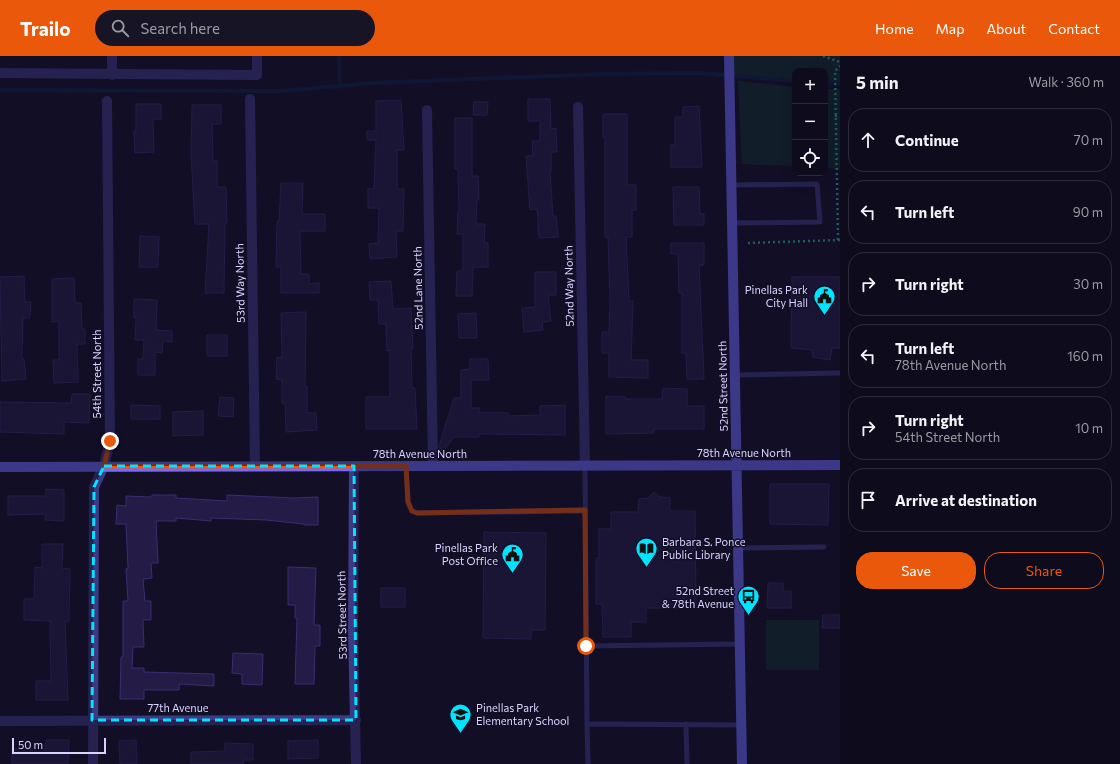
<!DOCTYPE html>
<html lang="en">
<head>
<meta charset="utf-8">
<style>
	:root { --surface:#0e0b1c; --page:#171425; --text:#f1f3f6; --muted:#9b9ba3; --line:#2e2b3b; --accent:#ea580c }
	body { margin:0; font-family:Commissioner,sans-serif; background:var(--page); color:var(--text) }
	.controls { position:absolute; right:12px; top:12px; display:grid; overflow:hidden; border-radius:8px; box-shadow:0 4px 16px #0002 }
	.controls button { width:36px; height:36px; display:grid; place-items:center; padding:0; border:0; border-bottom:1px solid var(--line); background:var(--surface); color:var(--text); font:20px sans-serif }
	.scale { position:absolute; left:12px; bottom:10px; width:94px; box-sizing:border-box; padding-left:4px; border:2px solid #d9d4ff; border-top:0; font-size:11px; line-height:14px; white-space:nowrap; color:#d9d4ff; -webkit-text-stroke:3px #130f26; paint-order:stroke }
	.stop { position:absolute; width:12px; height:12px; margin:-9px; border:3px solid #ea580c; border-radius:50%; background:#fff }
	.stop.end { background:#ea580c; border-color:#fff; box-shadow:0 1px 4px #0008 }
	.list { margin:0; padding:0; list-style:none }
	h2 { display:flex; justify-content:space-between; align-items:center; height:52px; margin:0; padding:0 16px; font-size:17px }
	h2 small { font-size:13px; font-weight:400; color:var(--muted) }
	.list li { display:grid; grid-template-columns:26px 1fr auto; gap:12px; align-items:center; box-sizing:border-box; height:64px; margin:0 8px 8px; padding:0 8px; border:1px solid var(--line); border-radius:16px }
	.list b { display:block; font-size:15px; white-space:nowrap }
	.list p { margin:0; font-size:13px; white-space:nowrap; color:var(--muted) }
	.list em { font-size:13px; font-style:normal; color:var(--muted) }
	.actions { display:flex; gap:8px; padding:12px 16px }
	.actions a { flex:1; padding:9px 0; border:1px solid var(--accent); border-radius:16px; text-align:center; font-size:14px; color:var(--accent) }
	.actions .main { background:var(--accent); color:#fff }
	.icon { flex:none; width:22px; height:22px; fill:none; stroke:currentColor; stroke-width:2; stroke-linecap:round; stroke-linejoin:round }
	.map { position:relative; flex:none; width:840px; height:708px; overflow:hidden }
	header { display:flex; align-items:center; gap:24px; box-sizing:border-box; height:56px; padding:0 20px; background:var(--accent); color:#fff }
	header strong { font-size:19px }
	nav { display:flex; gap:22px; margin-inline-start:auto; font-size:14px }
	.search { width:280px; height:36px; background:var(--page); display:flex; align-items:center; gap:10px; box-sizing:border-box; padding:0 14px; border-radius:22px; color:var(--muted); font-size:15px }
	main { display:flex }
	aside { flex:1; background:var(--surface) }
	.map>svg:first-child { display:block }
	.green { fill:#12302f }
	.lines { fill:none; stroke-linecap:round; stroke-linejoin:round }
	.stream { stroke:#0c2248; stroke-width:4 }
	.building { fill:#241b47; stroke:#3b2d73 }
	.path { stroke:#2fb8b0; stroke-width:2.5; stroke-dasharray:2 3; stroke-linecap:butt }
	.lane { stroke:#3d3a85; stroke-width:5 }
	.street { stroke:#3d3a85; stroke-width:10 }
	.secondary { stroke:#6f6bff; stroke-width:10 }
	.route { stroke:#ea580c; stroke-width:5 }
	.marked { fill:none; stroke:#00e5ff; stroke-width:3; stroke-dasharray:8 5; stroke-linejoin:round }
	.labels { text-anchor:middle; stroke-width:3; stroke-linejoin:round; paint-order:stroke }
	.street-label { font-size:11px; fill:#d9d4ff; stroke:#130f26 }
	.poi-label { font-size:11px; fill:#d9d4ff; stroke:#130f26; text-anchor:end }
</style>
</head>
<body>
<header>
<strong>Trailo</strong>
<div class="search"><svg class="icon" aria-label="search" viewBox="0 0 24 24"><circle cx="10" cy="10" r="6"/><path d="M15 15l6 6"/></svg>Search here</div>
<nav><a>Home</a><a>Map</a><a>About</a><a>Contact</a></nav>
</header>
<main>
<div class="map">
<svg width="840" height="708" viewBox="0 0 840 708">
	<rect width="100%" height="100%" fill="#130f26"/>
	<path class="green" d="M729,0H840V27H825V15H795V25L729,18Z
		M738,25L795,31V110L742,108Z
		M825,33H840V114L825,111Z
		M766,564H819V614H766Z"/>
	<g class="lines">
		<path class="stream" d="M339,0L340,31
			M825,27L840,28
			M0,34L282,35L372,27L603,18L698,17L795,25"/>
	</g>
	<path class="building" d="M528,43H550L551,73L556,72L557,96H551V116H550L553,160H556L558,181L539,182L537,153L530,154L526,100H533L532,85H540V65H528Z
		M401,44L404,94H397V133H404L403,175H396L397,201L370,203L369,188L378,187L379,152H368V133H374L376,84H367V75H376V45Z
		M474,46H488L487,59H473Z
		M136,48H161V63H153L154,96L135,97L134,75H136Z
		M192,49H221V68H212L213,105H217V131H226L227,167H225L224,237H205L209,168H195L191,98Z
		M699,50L702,111H671V89H675V61H683V51Z
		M603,58H627V129H636V154H632V181H626L629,245H633L631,304H648V322L609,321V297H602V276H609L610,245L608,181H605V81H603Z
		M455,62H472V120H478L479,144H477L476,168H485L484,187H488V211H473L472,240H456L457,215H463V178H457L458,156H459L458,113H455Z
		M281,127H303L302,158H325V175H300L301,218H309V228L319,227V237H281V211H276L277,165H279Z
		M673,131H699L700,158H704V169H674Z
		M140,180L159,181L158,211H139Z
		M671,187H704V209H699L704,323H687L686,297H682V237H679L678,198H671Z
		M535,216H556V239H548L551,265L542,266L543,274L524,276L522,252L535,251Z
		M24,220L25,246H31L30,262H23L22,303H24L26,323L2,325L0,221Z
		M792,221H840V292H832L830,304L813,301L812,294L791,292Z
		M74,222L75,247H81L82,273H85V288H77L78,326L54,327L53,304H59V265L52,266V223Z
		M391,225L393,253L411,252L413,293H411L412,332H415L417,373H366V341H390V294L387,295L386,268H379L378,244H370L369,226Z
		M134,243L157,244L156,274L172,275V286L163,285L162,297L155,296V319H138V303H143L144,284H135L136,262H134Z
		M306,256L305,330H307V357H316L317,374L286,376L285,347H282V324L276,323L277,301L282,302L281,257Z
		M476,257L477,282H459L458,258Z
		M207,279H227V300H207Z
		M470,303H488L489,324H471V352H479V356L508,357V360L540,359V350L565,349V379L479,378V381H454L439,401V390L454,342H461V314L470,313Z
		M663,332L687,333V350H704V373H654V377L606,378V340L625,341V343H662Z
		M72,338H90L89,367L64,366V378L0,376V346L71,347Z
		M220,341L234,342L233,361L218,360Z
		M131,349L160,350V363H131Z
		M203,355V379L173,380V356Z
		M770,428H829L828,469L770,468Z
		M46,433L64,434V465L45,464L46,458L8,459V440H46Z
		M654,436L660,441L670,442V455H695L696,552H646V566H631V581H603L602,548H596V502H599V473H611V456H638L639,443L648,442Z
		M152,439H176V442L227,445V439L294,442L318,441V469H304V468L266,464L211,462V465L176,462V465H156L158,507H151L152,522L143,523L145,545H151V564H143L144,591H133L132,612H144V616L214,618V630L179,628V634H144V643H120L121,601H123V545H128L126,513L128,512L126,468H116L117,449L126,450V440L152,441Z
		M484,476L546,477L545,574H531V583L483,582Z
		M42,488H63L62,512L70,513L69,565H65L68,644H36V625H51L50,565L24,564V543H34L35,511L42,512Z
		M288,511L316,512L314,569H320V590H315L314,628H295L297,562H295V549H288Z
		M768,527H783V535H791V552H767Z
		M381,532H405V551H381Z
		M823,559H840V572H822Z
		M233,597L263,598L262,629L242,628V618L232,617Z
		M46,684H69L68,708H12V693L45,694Z
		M136,684L137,708H120L119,685Z
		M318,684V702L288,703V685Z
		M225,687L253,688V704H244L243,708H191V696L225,695Z"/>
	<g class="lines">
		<path class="path" d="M823,0L840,6
			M835,60H840
			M838,184L835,15L840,10
			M748,187L840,184"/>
		<path class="lane" d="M731,129L817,128L820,166L731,167
			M734,319L840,317
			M585,409L587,668L741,669
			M406,410L408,446L412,455L417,457L585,455
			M738,492L824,491
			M586,590L740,588
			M587,668L588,708
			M686,668L687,708"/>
		<path class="street" d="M112,0V19
			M0,17L257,19V0
			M250,43L255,410
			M578,51L585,409
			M427,54L433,409
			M354,410L353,574L356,708
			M0,665L356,664
			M93,708L94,431L104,410L110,385L107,45"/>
		<path class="secondary" d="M729,0L742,708
			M0,411L840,409"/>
	</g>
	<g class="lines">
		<path class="route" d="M110,385L104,410H406L408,446L412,455L417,457L585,454L586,590"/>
	</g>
	<path d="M0 0H840V708H0ZM104,410H354L356,664H92L94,431Z" fill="#130f26" fill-opacity=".55" fill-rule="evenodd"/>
	<path class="marked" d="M104,410H354L356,664H92L94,431Z"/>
	<defs>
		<symbol id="civic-pin" viewBox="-11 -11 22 30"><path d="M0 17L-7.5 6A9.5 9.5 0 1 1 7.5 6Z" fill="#00e5ff" stroke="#130f26"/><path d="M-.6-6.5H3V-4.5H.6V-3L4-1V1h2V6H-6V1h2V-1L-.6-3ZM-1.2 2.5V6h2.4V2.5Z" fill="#111"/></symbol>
		<symbol id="library-pin" viewBox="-11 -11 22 30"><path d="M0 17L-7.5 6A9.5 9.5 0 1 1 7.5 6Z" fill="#00e5ff" stroke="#130f26"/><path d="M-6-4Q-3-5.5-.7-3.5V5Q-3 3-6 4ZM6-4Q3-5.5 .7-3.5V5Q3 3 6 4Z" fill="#111"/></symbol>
		<symbol id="bus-pin" viewBox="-11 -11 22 30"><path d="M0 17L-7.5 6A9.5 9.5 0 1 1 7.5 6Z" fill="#00e5ff" stroke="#130f26"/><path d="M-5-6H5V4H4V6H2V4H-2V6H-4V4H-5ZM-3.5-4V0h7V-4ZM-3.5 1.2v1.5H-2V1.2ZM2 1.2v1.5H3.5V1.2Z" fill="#111"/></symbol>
		<symbol id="school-pin" viewBox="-11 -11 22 30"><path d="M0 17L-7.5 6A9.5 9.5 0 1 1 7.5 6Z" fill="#00e5ff" stroke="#130f26"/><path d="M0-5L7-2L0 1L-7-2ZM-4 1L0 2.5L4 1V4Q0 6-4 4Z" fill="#111"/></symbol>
	</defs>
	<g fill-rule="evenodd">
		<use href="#civic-pin" x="812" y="228" width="25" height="34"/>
		<use href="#library-pin" x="634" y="480" width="25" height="34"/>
		<use href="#civic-pin" x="500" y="486" width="25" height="34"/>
		<use href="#bus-pin" x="736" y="528" width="25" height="34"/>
		<use href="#school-pin" x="448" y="646" width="25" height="34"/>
	</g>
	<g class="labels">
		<g class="street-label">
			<text transform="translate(240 227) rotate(-91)" y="4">53rd Way North</text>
			<text transform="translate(569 230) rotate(-91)" y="4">52nd Way North</text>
			<text transform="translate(418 232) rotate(-91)" y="4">52nd Lane North</text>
			<text transform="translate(97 318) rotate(-90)" y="4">54th Street North</text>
			<text transform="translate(723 330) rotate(-91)" y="4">52nd Street North</text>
			<text x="744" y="401">78th Avenue North</text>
			<text x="420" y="402">78th Avenue North</text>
			<text transform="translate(342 559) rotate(-91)" y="4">53rd Street North</text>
			<text x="178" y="656">77th Avenue</text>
		</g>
		<g class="poi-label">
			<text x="808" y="238">Pinellas Park<tspan x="808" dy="13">City Hall</tspan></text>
			<text x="662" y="490" text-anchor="start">Barbara S. Ponce<tspan x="662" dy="13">Public Library</tspan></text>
			<text x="498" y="496">Pinellas Park<tspan x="498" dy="13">Post Office</tspan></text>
			<text x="734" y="539">52nd Street<tspan x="734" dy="13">&amp; 78th Avenue</tspan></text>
			<text x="476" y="656" text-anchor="start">Pinellas Park<tspan x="476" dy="13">Elementary School</tspan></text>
		</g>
	</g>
</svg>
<div class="controls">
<button>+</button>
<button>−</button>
<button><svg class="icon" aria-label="locate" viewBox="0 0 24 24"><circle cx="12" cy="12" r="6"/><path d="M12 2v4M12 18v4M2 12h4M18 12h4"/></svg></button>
</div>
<div class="scale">50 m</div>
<div class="stop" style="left:586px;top:590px"></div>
<div class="stop end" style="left:110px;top:385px"></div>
</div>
<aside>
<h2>5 min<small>Walk · 360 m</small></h2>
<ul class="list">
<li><svg class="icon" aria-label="ahead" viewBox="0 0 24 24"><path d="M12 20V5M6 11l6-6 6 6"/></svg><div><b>Continue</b></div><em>70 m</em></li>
<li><svg class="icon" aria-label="left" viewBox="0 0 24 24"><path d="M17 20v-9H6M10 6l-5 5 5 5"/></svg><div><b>Turn left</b></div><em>90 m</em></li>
<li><svg class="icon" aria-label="right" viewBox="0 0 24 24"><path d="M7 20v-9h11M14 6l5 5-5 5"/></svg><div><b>Turn right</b></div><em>30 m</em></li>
<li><svg class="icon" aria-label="left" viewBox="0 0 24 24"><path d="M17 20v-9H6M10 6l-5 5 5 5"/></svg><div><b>Turn left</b><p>78th Avenue North</p></div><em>160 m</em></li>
<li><svg class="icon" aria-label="right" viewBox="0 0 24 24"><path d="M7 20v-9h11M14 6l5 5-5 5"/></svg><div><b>Turn right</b><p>54th Street North</p></div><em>10 m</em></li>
<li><svg class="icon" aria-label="arrive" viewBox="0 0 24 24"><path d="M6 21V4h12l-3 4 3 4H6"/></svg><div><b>Arrive at destination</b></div></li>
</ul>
<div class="actions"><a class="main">Save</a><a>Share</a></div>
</aside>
</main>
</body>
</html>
